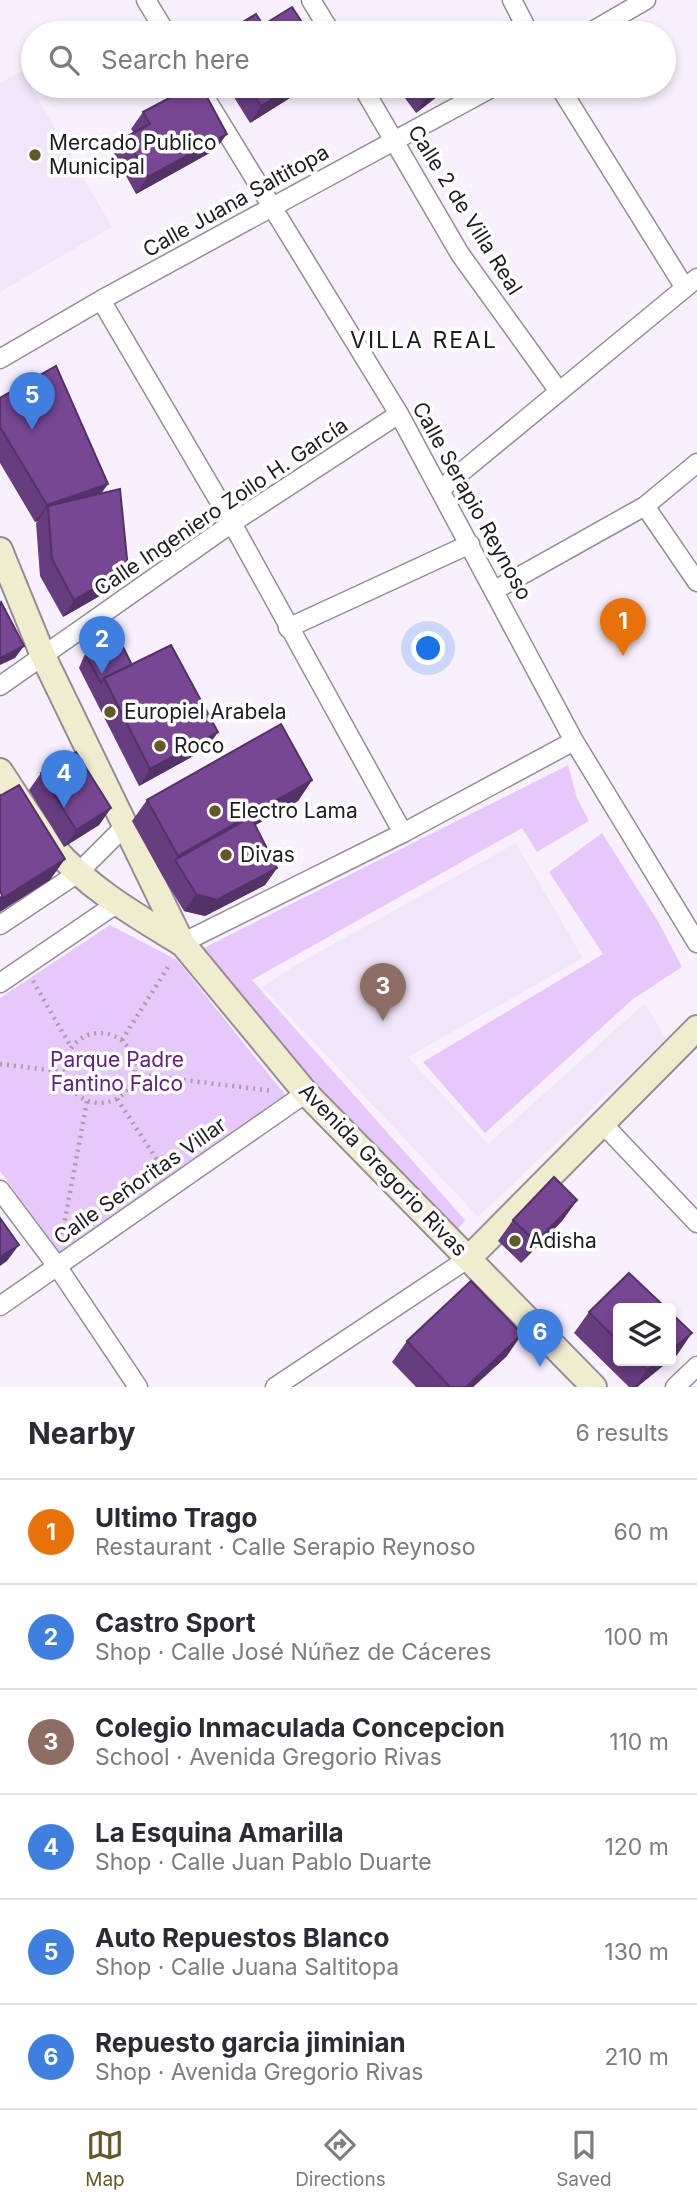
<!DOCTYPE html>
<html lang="en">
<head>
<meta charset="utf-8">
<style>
	:root { --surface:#fff; --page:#f7f7f7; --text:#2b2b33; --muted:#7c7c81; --line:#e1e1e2; --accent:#625a26 }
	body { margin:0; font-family:Inter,sans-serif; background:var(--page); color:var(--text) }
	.controls { position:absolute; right:21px; bottom:21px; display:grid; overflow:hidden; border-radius:7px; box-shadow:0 4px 10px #0003 }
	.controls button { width:63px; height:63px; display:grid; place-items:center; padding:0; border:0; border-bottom:2px solid var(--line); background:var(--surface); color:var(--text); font:35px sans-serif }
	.you { position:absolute; left:429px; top:649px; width:24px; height:24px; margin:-18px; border:5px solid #fff; border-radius:50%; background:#1a73e8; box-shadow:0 0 0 10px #1a73e833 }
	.badge { display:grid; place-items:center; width:46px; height:46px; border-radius:50%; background:var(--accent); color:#fff; font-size:23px; font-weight:700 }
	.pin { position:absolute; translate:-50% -58px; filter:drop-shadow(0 2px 4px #0008) }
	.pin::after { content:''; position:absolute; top:37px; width:24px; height:21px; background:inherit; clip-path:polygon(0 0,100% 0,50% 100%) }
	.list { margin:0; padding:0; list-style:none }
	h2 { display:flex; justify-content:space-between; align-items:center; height:91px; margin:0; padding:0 28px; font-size:30px }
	h2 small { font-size:23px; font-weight:400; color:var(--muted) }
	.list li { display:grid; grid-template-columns:46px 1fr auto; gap:21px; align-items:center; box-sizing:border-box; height:105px; padding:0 28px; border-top:2px solid var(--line) }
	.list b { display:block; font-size:26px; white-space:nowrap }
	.list p { margin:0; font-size:23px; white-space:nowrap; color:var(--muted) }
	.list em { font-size:23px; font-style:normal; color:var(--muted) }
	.icon { flex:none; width:38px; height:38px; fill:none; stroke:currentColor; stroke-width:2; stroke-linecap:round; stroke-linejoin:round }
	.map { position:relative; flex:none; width:697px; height:1387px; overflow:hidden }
	.search { position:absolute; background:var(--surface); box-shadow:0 4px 10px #0003; left:21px; right:21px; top:21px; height:77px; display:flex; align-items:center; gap:18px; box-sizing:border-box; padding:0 24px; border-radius:38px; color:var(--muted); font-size:26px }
	.sheet { height:721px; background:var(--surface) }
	nav { display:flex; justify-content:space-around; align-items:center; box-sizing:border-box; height:98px; border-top:2px solid var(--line); background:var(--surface); font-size:19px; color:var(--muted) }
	nav a { display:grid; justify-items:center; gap:4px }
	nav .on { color:var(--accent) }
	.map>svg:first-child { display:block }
	.built { fill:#f1e6f9 }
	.green { fill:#e6c8fb }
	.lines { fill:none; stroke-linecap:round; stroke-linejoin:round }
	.street-casing { stroke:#938d97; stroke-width:21 }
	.secondary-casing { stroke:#938d97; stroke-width:28 }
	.path { stroke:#a49fa8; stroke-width:4.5; stroke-dasharray:2 5; stroke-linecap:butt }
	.street { stroke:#fff; stroke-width:18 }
	.secondary { stroke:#f0ecce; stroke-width:24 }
	.wall { fill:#663d7e }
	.shaded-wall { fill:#533267 }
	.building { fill:#774793; stroke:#533267; stroke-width:2 }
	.poi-dot { fill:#625a26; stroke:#fff; stroke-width:2.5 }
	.labels { text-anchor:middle; stroke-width:7; stroke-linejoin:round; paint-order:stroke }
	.poi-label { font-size:21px; fill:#1e1c20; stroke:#fff; text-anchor:start }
	.street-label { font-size:21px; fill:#1e1c20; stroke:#fff }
	.park-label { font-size:21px; fill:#602182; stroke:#fff }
	.neighbourhood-label { font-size:23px; letter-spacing:2px; fill:#1e1c20; stroke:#fff }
</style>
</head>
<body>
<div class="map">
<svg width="697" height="1387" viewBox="0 0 697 1387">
	<rect width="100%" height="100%" fill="#f8f1fd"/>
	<path class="built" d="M22,71L112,227L0,292V83Z
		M516,843L583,958L408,1057L488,1144L645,1003L666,1039L478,1217L262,987L294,966Z"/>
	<path class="green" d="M568,765L577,798L589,821L537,852L522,828L252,980L465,1220L456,1232L323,1096L198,951Z
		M602,833L659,923L682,967L633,999L485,1133L423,1062L603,954L549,872Z
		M110,925L177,960L287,1097L59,1254L0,1171V998Z"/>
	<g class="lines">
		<defs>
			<path id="street" d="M146,0L166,33
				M311,0L331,33
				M512,0L529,33
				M589,33L646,0
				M198,86L399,414L574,741L697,943
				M362,86L460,254L558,390
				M559,86L685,288
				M101,300L232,523L403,833
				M0,359L101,300L495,86
				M441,489L697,278
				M645,506L697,582
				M495,590L645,506L697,463
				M288,628L470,544
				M0,686L232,523L399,414
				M0,925L78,873L124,827
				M182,943L403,833L574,741
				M0,983L116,904
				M604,1125L697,1223
				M0,1190L57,1266L138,1387
				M0,1306L306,1093
				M275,1387L469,1258
				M675,1387L697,1366"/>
			<path id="secondary" d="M0,550L44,658L182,943L306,1093L594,1387
				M0,771C17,796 33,824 52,846C88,888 135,915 181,943
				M469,1258L697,1028"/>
		</defs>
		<use href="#street" class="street-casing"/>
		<use href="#secondary" class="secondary-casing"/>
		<path class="path" d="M33,981L71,1047
			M65 1068a35 35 0 1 1 70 0a35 35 0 1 1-70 0Z
			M122,1040L170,964
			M0,1064L65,1072
			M135,1074L273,1091
			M117,1099L163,1169
			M61,1241L87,1101"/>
		<use href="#street" class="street"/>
		<use href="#secondary" class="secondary"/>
	</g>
	<path class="wall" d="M227,86H309L250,123Z
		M396,86H450L447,89L416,113Z
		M143,112L215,150L136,194L114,154L126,137L134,133L131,129Z
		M0,398L101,494L128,569L117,586L63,617L40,576L36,523L38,521L35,522L0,463Z
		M92,645L132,665L218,732L206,749L139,786L79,668L84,656Z
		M41,773L111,808L99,825L64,847L29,790Z
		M312,780L298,801L255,825L277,868L265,885L205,916L184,911L163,877L132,821L147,800Z
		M577,1200L562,1221L521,1263L498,1241L513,1220Z
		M618,1308V1361H669L637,1387H629L574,1333L589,1312Z
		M407,1341L507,1356L473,1387H416L392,1362Z"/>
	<path class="shaded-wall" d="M294,86H309L250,123L261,106Z
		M444,86H450L447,89L416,113L424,101Z
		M227,134L215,150L136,194L148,177Z
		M108,484L96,501L48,506L38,521L35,522L47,505Z
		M128,569L117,586L63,617L74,600Z
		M24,646L15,658L0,665V658Z
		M218,732L206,749L139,786L150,769Z
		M312,780L298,801L180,868L175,860L163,877L178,856Z
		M111,808L99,825L64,847L76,830Z
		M65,859L50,880L0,912V900Z
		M277,868L265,885L205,916L184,911L196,894Z
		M577,1200L562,1221L521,1263L536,1242Z
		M19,1245L7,1261L0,1266V1257Z
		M692,1333L677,1355L671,1360V1350Z
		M522,1334L507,1356L473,1387H466Z
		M658,1361H669L637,1387H635L647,1370Z"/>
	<path class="building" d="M292,7L309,33H225L256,14L263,25Z
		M192,86H201L227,134L148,177L126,137L150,124L143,112Z
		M249,86H294L261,106Z
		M413,86H444L424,101Z
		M56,366L108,484L47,505L0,427V398Z
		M120,489L128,569L74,600L52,559L48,506Z
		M1,602L24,646L0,658V603Z
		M116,633L132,665L104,678L101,683L87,657L92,645Z
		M171,645L218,732L150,769L104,678Z
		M281,724L312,780L178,856L147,800Z
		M76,752L111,808L76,830L41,773Z
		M19,785L65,859L0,900L2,895L0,891V796Z
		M251,817L277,868L217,900L196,894L175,860Z
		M554,1177L577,1200L536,1242L513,1220Z
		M0,1218L19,1245L0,1257Z
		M629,1273L666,1308H618V1341L589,1312Z
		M471,1281L522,1334L466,1387H450L407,1341Z
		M671,1313L692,1333L671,1350Z
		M638,1361H658L647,1370Z"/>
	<g class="poi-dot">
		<circle cx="35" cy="155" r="7"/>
		<circle cx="110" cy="712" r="7"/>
		<circle cx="160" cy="746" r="7"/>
		<circle cx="215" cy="811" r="7"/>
		<circle cx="226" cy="855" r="7"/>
		<circle cx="515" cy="1241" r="7"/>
	</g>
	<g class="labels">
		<g class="poi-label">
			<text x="49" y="150">Mercado Publico<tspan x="49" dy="24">Municipal</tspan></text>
			<text x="124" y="719">Europiel Arabela</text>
			<text x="174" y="753">Roco</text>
			<text x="229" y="818">Electro Lama</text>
			<text x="240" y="862">Divas</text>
			<text x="529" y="1248">Adisha</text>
		</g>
		<g class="street-label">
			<text transform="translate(236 201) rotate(-29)" y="7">Calle Juana Saltitopa</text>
			<text transform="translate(465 210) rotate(58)" y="7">Calle 2 de Villa Real</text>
			<text transform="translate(472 501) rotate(61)" y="7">Calle Serapio Reynoso</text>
			<text transform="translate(221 507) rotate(-34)" y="7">Calle Ingeniero Zoilo H. García</text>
			<text transform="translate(383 1170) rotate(46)" y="7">Avenida Gregorio Rivas</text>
			<text transform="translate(140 1181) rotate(-35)" y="7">Calle Señoritas Villar</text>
		</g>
		<g class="park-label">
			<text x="117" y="1067">Parque Padre<tspan x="117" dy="24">Fantino Falco</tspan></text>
		</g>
		<g class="neighbourhood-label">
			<text x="424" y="348">VILLA REAL</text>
		</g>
	</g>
</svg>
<div class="controls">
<button><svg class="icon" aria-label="layers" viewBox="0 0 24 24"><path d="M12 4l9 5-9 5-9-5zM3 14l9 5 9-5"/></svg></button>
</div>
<div class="you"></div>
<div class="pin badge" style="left:623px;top:656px;background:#e8710a">1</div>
<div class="pin badge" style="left:102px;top:674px;background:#3f7fe0">2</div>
<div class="pin badge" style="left:383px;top:1021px;background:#8d6e63">3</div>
<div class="pin badge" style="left:64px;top:808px;background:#3f7fe0">4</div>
<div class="pin badge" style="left:32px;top:430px;background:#3f7fe0">5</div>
<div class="pin badge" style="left:540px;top:1367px;background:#3f7fe0">6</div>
<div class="search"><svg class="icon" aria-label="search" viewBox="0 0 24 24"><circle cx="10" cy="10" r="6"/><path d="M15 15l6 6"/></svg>Search here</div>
</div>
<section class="sheet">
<h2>Nearby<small>6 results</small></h2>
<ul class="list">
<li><span class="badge" style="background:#e8710a">1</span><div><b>Ultimo Trago</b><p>Restaurant · Calle Serapio Reynoso</p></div><em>60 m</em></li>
<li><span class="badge" style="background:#3f7fe0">2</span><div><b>Castro Sport</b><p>Shop · Calle José Núñez de Cáceres</p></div><em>100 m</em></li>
<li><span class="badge" style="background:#8d6e63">3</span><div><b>Colegio Inmaculada Concepcion</b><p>School · Avenida Gregorio Rivas</p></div><em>110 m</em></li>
<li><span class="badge" style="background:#3f7fe0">4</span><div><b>La Esquina Amarilla</b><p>Shop · Calle Juan Pablo Duarte</p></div><em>120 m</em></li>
<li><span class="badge" style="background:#3f7fe0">5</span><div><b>Auto Repuestos Blanco</b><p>Shop · Calle Juana Saltitopa</p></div><em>130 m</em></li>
<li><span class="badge" style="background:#3f7fe0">6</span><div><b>Repuesto garcia jiminian</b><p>Shop · Avenida Gregorio Rivas</p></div><em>210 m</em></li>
</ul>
</section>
<nav>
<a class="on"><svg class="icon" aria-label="map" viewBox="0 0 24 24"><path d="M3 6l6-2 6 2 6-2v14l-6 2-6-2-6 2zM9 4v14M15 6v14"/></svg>Map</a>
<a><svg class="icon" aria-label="directions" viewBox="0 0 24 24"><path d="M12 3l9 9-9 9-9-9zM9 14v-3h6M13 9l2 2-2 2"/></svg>Directions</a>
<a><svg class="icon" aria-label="saved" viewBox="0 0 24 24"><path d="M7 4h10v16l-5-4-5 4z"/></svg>Saved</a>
</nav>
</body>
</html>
